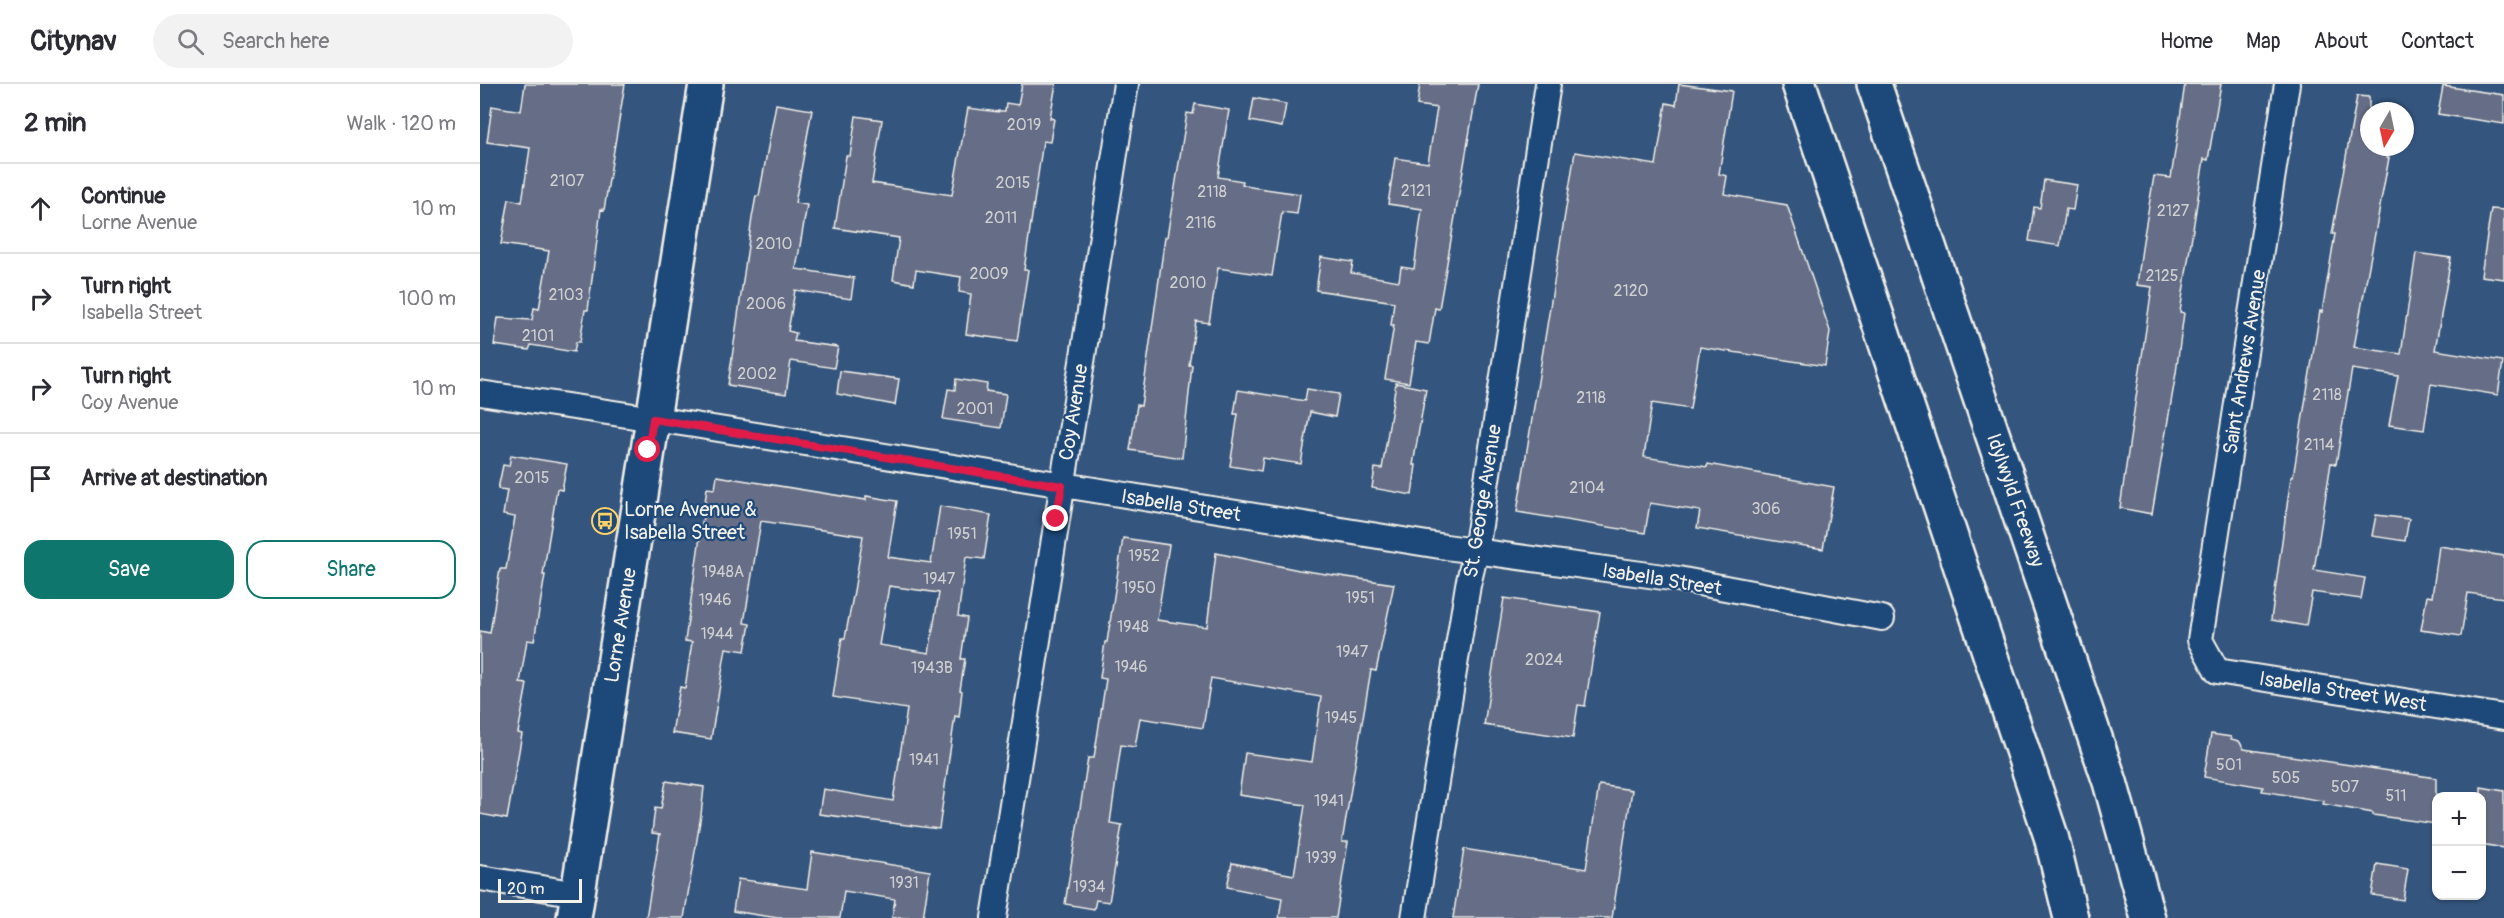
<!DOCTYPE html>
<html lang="en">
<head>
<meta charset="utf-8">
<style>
	:root { --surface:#fff; --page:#f2f2f3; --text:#2b2b33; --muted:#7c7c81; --line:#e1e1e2; --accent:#0f766e }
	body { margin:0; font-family:Pangolin,sans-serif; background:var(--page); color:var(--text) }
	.controls { position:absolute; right:18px; bottom:18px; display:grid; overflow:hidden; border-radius:12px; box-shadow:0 2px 4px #0004 }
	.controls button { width:54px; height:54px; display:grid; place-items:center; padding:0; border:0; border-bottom:2px solid var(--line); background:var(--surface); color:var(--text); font:30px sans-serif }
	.compass { position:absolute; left:1880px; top:18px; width:54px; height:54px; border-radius:50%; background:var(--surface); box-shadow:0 2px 4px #0004; rotate:189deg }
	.scale { position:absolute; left:18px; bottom:15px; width:84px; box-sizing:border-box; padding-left:6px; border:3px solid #f4f1e8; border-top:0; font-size:16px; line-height:21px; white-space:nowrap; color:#f4f1e8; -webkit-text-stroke:4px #1f4a7a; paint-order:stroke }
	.stop { position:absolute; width:18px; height:18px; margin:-14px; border:4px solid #e11d48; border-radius:50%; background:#fff }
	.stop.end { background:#e11d48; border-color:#fff; box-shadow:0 2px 6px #0008 }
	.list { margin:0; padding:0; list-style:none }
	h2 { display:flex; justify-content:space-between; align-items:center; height:78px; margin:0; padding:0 24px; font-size:26px }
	h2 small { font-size:20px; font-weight:400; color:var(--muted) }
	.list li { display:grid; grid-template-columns:39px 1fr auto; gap:18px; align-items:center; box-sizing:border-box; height:90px; padding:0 24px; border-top:2px solid var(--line) }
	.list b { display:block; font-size:22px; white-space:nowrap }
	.list p { margin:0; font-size:20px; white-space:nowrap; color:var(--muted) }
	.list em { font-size:20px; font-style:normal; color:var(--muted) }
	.actions { display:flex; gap:12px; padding:18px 24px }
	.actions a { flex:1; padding:14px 0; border:2px solid var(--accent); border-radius:18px; text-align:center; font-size:21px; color:var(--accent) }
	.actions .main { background:var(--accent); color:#fff }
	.icon { flex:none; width:33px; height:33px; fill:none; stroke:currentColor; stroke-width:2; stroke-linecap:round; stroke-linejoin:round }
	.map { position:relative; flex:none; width:2024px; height:834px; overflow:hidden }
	header { display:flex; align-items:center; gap:36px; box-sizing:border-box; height:84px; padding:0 30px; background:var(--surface); border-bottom:2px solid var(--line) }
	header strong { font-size:28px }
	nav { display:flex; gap:33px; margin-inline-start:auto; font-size:21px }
	.search { width:420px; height:54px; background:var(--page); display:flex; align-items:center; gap:15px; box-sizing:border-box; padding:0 21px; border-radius:33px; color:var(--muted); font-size:22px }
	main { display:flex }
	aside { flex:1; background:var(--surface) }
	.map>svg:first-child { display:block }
	.building { fill:#666e87; stroke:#f4f1e8; stroke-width:1.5; fill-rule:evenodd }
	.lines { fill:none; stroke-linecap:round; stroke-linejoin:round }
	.minor-casing { stroke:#f4f1e8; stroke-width:28 }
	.secondary-casing { stroke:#f4f1e8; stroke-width:38 }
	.motorway-casing { stroke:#f4f1e8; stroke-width:38 }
	.minor { stroke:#1f4a7a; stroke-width:24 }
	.secondary { stroke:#1f4a7a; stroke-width:33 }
	.motorway { stroke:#1f4a7a; stroke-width:33 }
	.route { stroke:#e11d48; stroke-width:8 }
	.labels { text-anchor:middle; stroke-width:4.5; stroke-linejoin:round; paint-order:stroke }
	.number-label { font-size:16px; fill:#d0d0d0 }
	.street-label { font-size:20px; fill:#f4f1e8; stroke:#1f4a7a }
	.poi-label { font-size:20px; fill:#f4f1e8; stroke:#1f4a7a; text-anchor:start }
</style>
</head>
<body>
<header>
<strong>Citynav</strong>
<div class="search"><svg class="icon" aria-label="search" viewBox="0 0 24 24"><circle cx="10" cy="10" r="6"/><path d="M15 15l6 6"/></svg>Search here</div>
<nav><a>Home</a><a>Map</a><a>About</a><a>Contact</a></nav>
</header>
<main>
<aside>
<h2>2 min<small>Walk · 120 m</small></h2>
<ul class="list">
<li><svg class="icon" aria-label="ahead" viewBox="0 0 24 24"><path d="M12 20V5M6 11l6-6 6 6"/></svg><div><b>Continue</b><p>Lorne Avenue</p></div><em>10 m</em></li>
<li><svg class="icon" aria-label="right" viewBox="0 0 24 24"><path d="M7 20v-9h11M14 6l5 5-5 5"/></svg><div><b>Turn right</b><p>Isabella Street</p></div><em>100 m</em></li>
<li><svg class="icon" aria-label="right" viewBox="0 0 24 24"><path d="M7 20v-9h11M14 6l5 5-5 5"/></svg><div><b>Turn right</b><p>Coy Avenue</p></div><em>10 m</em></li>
<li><svg class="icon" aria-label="arrive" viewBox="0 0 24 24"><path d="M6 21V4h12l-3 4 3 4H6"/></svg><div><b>Arrive at destination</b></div></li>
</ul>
<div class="actions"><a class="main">Save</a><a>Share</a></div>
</aside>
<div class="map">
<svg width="2024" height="834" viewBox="0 0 2024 834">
	<rect width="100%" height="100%" fill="#34557e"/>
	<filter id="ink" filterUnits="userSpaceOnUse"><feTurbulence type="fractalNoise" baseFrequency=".0167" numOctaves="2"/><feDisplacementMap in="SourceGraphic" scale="12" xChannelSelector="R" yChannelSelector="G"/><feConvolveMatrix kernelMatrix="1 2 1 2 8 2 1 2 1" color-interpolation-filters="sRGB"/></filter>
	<g filter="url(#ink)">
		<path class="building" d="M45,0H145L124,126L121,125L108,226H105L100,258H96L94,268L51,261L49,266L14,261L18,234L52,236L54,224L59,225L69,167L21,160L29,115L42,118L50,64L7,58L12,22L41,27Z
			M542,0H576L570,34L574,35L570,58L563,57L544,186H548L537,257L486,250L491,210L479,208L481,193L436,186L434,200L413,196L419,154L355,144L366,72H370L376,32L402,36L392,99L472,111L488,24L518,28V27H525L526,19L538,21Z
			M940,0H998L959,225L955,224L949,260L936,258L929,299L905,295L914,241H911L914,218L836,206L841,173L873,178L871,189L919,197L921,183L934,185L942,125L908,120L915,74L948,79L957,24L937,21Z
			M1199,0L1252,7L1239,90L1247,92L1244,110L1307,121L1350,247L1345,282L1220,263L1210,325L1172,319L1164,373L1227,383L1228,380L1354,403L1343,465L1217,444L1220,427L1170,419L1165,449L1037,428L1095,68L1176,81L1186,19L1196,21Z
			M1705,0H1741L1728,76L1724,75L1700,228L1704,229L1696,289L1672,430L1640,424L1672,203L1657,201L1663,157L1674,92L1691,94Z
			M1963,2L2024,11V40L1958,30Z
			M1877,12L1889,13V63H1909L1907,74H1909L1874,263L1921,270L1936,169L1971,174L1955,266L2023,277L2018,311L1951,300L1944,346L1909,341L1918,292L1872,285L1856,380L1851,379L1834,486L1885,494L1881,515L1832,508L1826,542L1791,536L1811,393H1813L1840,227L1842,228L1855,150H1852Z
			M774,14L806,20L802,43L770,37Z
			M296,20L332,26L315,119L327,121L316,185L374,194L371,215L315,206L308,247L316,249L314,257L358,263L354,284L311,277L306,310L248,301L272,134L276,112H279Z
			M715,20L749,26L738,93L763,97L762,100L771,103L820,110L817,130L802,128L792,192L738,184L729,239L716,237L709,281H712L702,374L650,366L657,321L661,322L685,153H687L707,29L713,30Z
			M1564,96L1597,101L1593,126L1586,125L1580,162L1549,157L1554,123L1560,124Z
			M2011,125L2024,126V195L2001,192Z
			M360,287L419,295L415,321L357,310Z
			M476,295L507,300L506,307L526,310L521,344L463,335L468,305L475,306Z
			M916,299L946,305L933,381H936L932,411L892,404L895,384L902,385Z
			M827,305L859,310L855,333L830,328L821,380L783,374L781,387L750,382L758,330H754L758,306L825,317Z
			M31,371L87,380L82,406L77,405L63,491H65L54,557L47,556L40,599L47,600L38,649L42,650L27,735L0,730V547L10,549L20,485H26L35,433L23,431L27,406L18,405L23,381L29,382Z
			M237,392L386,416V412L417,417L408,473L451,479L460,422L511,431L504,475L486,473L478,532L487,534L481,575H485L480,606L482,607L479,633L475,632L459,745L339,730L343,705L413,717L427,625L353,613L362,554H365L374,507L383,452L281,437L264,539L270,540L265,567L246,564L231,655L192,649L200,603L205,604L212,558L205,557L227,404L235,405ZM409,502L459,509L449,569L399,561Z
			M1896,431L1929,435L1925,457L1892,452Z
			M643,454L689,461L677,536L727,543L736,469L819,486L914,500L896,587L891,586L862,758H868L856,834H799L802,814L747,803L752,779L814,791L825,721L759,711L765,669L832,678L841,613L731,594L723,644L660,634L655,663L641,661L630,739L642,741L629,818L616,816L614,825L585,820L608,674H614L626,595L620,594L625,558H627Z
			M1959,462L2024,472V514L1988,509L1981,552L1941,546L1947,512L1952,513Z
			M1024,514L1120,528L1105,622L1098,621L1093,654L1004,641Z
			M1731,650L1751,653V655L1759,657L1764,665L1956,694V740L1893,731V729L1843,720L1844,717L1782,707L1783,703L1724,693Z
			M186,697L224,703L221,731L204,834H166L180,750L172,749L175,724L181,725Z
			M1119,701L1152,706L1132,834H973L984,765L1106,785Z
			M2001,703L2024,707V764L2001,760Z
			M332,768L450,787L443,834H412L415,815L364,807L360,834H298L253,827L258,795L327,805Z
			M1897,780L1928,785L1923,816L1892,811Z"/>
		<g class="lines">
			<defs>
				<path id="minor" d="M1807,0L1720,556L1737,587L2024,633
					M0,309L214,341L966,463L1198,495L1402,534
					M0,794L98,810
					M514,834L646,0
					M934,834L988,501L996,467L1068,0"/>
				<path id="secondary" d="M94,834L226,0"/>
				<path id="motorway" d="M1319,0L1571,752L1591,834
					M1394,0L1630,698L1668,834"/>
			</defs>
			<use href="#minor" class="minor-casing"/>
			<use href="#secondary" class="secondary-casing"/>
			<use href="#motorway" class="motorway-casing"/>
			<use href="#minor" class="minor"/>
			<use href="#secondary" class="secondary"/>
			<use href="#motorway" class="motorway"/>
		</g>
	</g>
	<g class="lines" filter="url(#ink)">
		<path class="route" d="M168,366L173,335L582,402L576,435"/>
	</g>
	<defs>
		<symbol id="bus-ring" viewBox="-11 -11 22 22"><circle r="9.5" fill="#1f4a7a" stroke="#ffd166" stroke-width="1.5"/><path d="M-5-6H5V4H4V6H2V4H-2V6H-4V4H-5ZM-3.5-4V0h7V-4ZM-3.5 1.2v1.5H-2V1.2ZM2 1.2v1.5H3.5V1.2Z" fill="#ffd166"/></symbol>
	</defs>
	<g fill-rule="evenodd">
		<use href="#bus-ring" x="110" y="422" width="30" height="30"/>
	</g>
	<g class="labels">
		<g class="number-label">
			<text x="544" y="46">2019</text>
			<text x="87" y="102">2107</text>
			<text x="533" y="104">2015</text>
			<text x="936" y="112">2121</text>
			<text x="732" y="113">2118</text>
			<text x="1693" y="132">2127</text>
			<text x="521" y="139">2011</text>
			<text x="721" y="144">2116</text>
			<text x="294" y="165">2010</text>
			<text x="509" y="195">2009</text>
			<text x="1682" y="197">2125</text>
			<text x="708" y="204">2010</text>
			<text x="1151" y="212">2120</text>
			<text x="86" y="216">2103</text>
			<text x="286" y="225">2006</text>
			<text x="58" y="257">2101</text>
			<text x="277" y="295">2002</text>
			<text x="1847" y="316">2118</text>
			<text x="1111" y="319">2118</text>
			<text x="495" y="330">2001</text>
			<text x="1839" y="366">2114</text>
			<text x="52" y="399">2015</text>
			<text x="1107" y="409">2104</text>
			<text x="1286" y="430">306</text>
			<text x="482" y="455">1951</text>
			<text x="664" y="477">1952</text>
			<text x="243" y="493">1948A</text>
			<text x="459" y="500">1947</text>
			<text x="659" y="509">1950</text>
			<text x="880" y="519">1951</text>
			<text x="235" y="521">1946</text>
			<text x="653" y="548">1948</text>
			<text x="237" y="555">1944</text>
			<text x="872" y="573">1947</text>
			<text x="1064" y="581">2024</text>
			<text x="651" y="588">1946</text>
			<text x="452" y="589">1943B</text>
			<text x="861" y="639">1945</text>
			<text x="444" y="681">1941</text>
			<text x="1749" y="686">501</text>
			<text x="1806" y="699">505</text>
			<text x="1865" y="708">507</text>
			<text x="1916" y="717">511</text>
			<text x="849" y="722">1941</text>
			<text x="841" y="779">1939</text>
			<text x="424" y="804">1931</text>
			<text x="609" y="808">1934</text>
		</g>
		<g class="street-label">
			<text transform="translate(1764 278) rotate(-81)" y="7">Saint Andrews Avenue</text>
			<text transform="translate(593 328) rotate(-81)" y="7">Coy Avenue</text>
			<text transform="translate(1536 416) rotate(71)" y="7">Idylwyld Freeway</text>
			<text transform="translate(1002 417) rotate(-81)" y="7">St. George Avenue</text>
			<text transform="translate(701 421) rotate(9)" y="7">Isabella Street</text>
			<text transform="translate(1182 495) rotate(9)" y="7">Isabella Street</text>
			<text transform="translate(140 541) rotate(-81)" y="7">Lorne Avenue</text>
			<text transform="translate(1863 607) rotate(9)" y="7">Isabella Street West</text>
		</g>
		<g class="poi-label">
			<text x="144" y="432">Lorne Avenue &amp;<tspan x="144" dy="23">Isabella Street</tspan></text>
		</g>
	</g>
</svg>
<div class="controls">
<button>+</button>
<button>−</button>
</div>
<svg class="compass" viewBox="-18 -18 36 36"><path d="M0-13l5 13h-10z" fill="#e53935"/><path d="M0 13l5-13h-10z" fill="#7c7c81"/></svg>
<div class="scale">20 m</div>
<div class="stop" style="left:168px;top:366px"></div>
<div class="stop end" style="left:576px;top:435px"></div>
</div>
</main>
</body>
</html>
